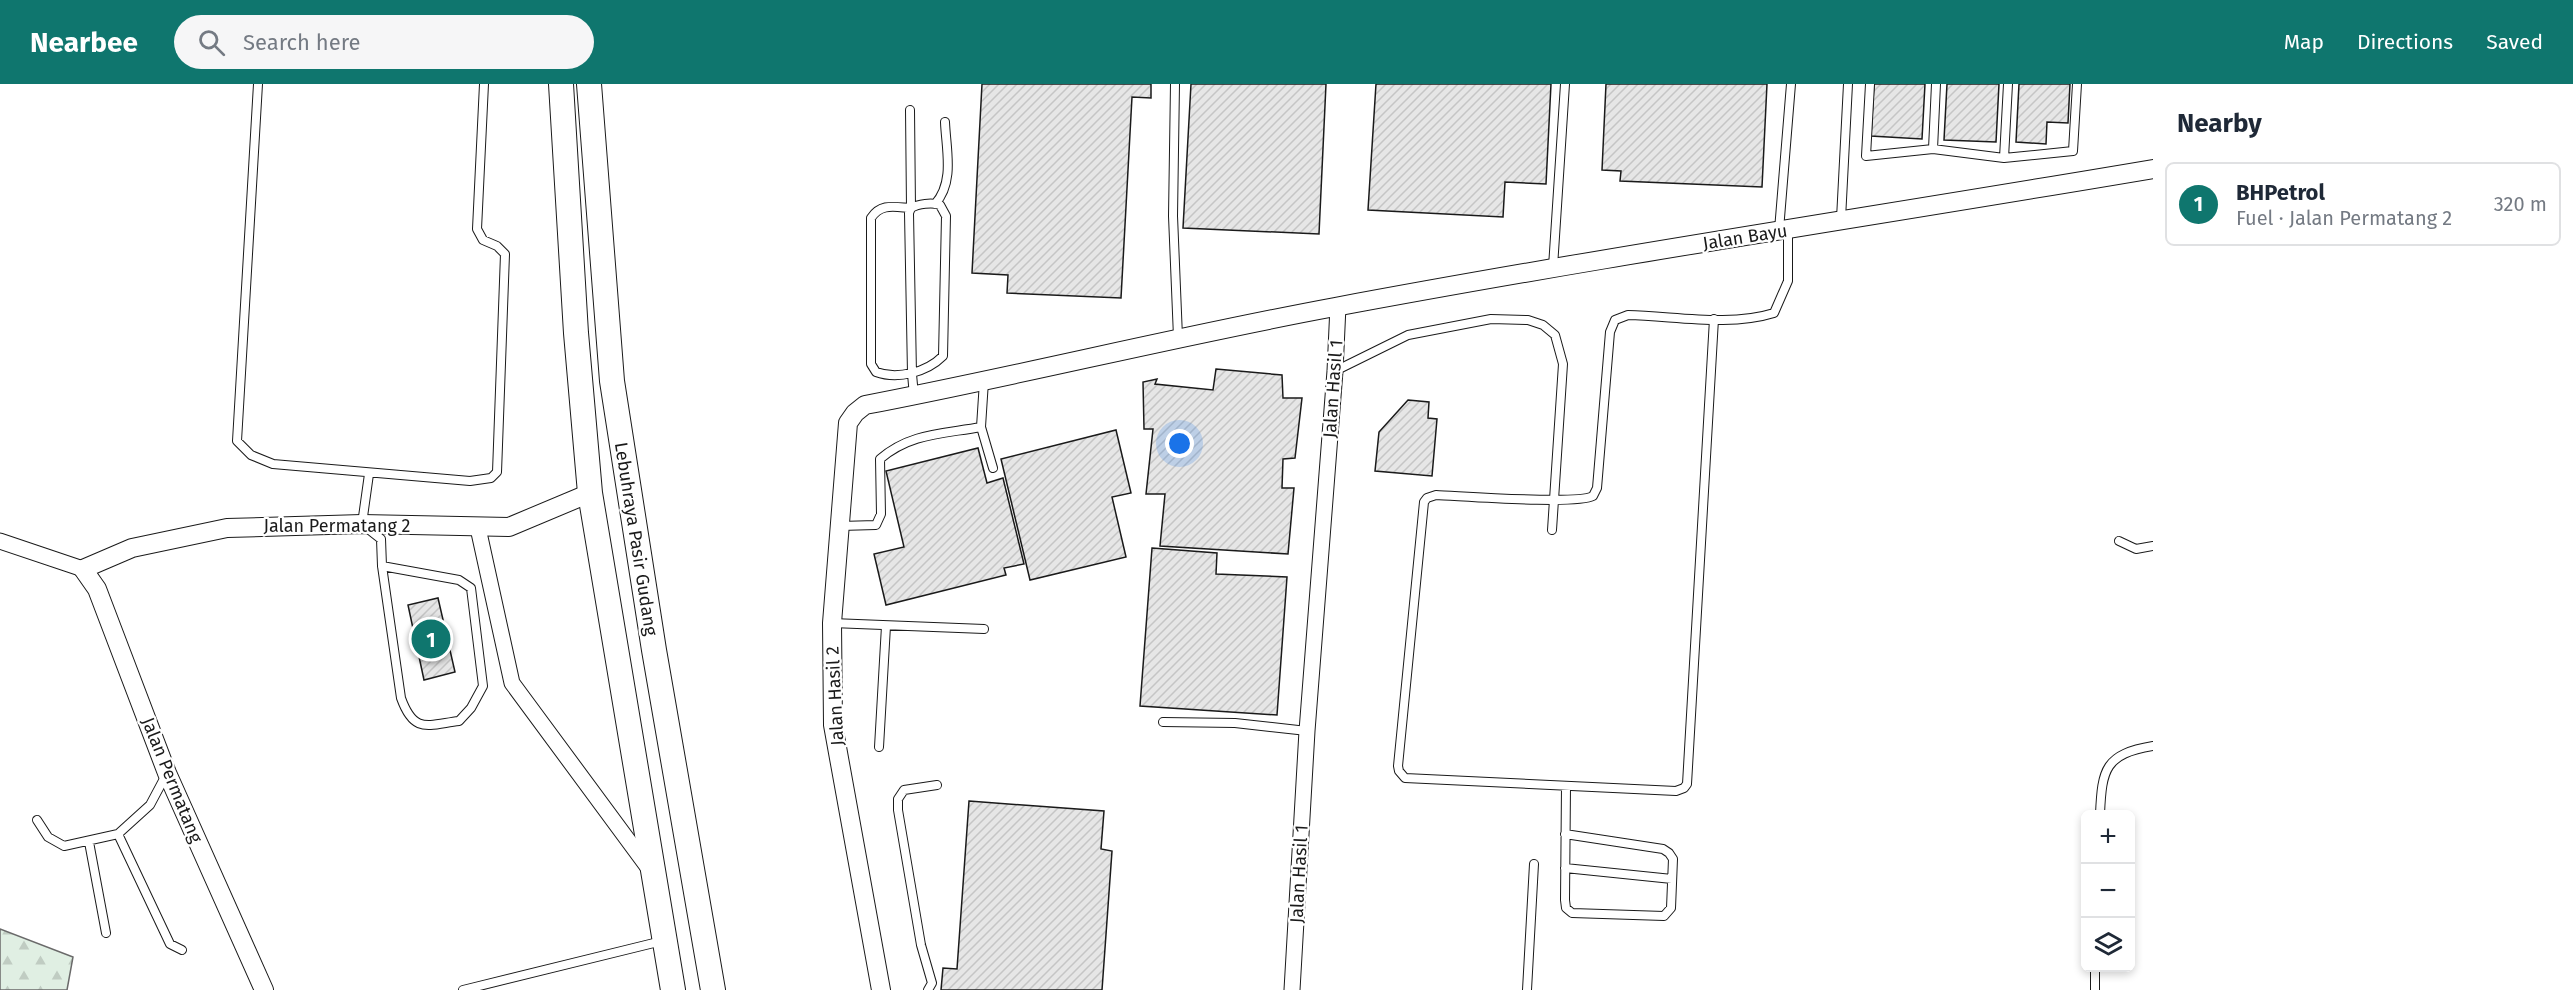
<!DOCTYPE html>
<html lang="en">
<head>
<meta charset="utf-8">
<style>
	:root { --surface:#fff; --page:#f6f6f7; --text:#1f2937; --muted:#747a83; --line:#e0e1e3; --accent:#0f766e }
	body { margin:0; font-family:"Fira Sans",sans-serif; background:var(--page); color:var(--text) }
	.controls { position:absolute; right:18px; bottom:18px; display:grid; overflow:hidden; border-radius:9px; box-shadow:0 3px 9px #0003 }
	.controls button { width:54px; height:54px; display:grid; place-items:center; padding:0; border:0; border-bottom:2px solid var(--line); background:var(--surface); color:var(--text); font:30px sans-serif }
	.you { position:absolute; left:1180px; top:360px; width:21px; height:21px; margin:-15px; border:4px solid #fff; border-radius:50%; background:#1a73e8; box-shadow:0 0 0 9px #1a73e833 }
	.badge { display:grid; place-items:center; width:39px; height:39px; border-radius:50%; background:var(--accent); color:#fff; font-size:20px; font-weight:700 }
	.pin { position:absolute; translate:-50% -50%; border:3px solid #fff; box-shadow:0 2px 6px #0006 }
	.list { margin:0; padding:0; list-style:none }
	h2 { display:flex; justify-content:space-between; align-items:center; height:78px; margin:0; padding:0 24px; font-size:26px }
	h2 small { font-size:20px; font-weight:400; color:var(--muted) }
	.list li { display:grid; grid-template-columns:39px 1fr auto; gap:18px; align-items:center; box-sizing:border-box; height:84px; margin:0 12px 12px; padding:0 12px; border:2px solid var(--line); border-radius:9px }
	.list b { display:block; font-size:22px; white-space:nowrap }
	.list p { margin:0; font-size:20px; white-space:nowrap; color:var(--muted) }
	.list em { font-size:20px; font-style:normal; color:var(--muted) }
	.icon { flex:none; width:33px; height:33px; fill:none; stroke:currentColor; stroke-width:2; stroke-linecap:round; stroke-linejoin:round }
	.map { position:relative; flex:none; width:2153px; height:906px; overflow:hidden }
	header { display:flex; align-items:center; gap:36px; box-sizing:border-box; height:84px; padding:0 30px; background:var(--accent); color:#fff }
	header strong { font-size:28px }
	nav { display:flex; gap:33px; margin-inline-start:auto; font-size:21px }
	.search { width:420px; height:54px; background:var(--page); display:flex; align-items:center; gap:15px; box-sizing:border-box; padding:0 21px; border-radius:33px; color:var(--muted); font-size:22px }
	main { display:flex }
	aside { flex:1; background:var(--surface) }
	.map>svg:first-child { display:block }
	.forest { fill:url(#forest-firs); stroke:#6a6a6a; stroke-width:1.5 }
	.building { fill:url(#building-hatch); stroke:#1a1a1a; stroke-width:1.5 }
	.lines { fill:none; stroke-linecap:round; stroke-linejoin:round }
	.service-casing { stroke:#1a1a1a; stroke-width:10 }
	.minor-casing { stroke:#1a1a1a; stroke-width:17 }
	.tertiary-casing { stroke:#1a1a1a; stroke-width:20 }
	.trunk-casing { stroke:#1a1a1a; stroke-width:26 }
	.service { stroke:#fff; stroke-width:8 }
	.minor { stroke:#fff; stroke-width:15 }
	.tertiary { stroke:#fff; stroke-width:18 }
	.trunk { stroke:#fff; stroke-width:24 }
	.labels { text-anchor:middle; stroke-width:4.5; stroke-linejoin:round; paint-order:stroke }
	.street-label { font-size:18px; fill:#1a1a1a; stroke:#fff }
</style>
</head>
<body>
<header>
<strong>Nearbee</strong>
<div class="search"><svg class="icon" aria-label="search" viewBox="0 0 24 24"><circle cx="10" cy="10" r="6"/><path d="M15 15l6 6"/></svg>Search here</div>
<nav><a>Map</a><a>Directions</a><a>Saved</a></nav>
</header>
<main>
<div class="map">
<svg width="2153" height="906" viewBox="0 0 2153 906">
	<defs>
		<pattern id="forest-firs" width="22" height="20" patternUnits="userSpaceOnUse" patternTransform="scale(1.5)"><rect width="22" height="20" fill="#e0efe3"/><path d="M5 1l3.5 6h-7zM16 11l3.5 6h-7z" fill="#c0ccc2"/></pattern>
		<pattern id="building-hatch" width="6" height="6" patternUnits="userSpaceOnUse" patternTransform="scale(1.5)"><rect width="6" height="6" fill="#e6e6e6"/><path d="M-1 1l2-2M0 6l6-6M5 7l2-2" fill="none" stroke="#c5c5c5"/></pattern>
	</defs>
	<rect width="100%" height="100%" fill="#fff"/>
	<path class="forest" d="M0,845L73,873L67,906H0Z"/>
	<path class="building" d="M982,0H1151V14L1132,13L1121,214L1007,209L1008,191L972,189Z
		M1191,0H1326L1319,150L1183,144Z
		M1376,0H1551L1546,100L1505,98L1503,133L1368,126Z
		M1606,0H1767L1762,103L1620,97L1621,87L1602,86Z
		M1874,0H1925L1922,55L1871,52Z
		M1947,0H1999L1996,58L1944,56Z
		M2019,0H2070L2068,39L2047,38L2046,60L2016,58Z
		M1216,285L1282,291L1283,314H1302L1295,374L1283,375L1282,404H1294L1288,470L1160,462L1165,410H1146L1153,345H1144L1143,298L1157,295L1155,300L1213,306Z
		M1408,316L1429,318L1428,334L1437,335L1432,392L1375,387L1379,348Z
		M1116,346L1131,409L1112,413L1126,473L1030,496L1001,375Z
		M978,364L987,399L1003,394L1024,480L1004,484L1006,491L886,521L874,470L904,463L886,387Z
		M1152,464L1217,469L1216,490L1287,493L1277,631L1140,622Z
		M438,514L455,588L424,596L408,521Z
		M969,717L1104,727L1101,765L1112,767L1102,906H941L943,884L957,885Z"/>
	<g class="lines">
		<defs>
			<path id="service" d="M258,0L237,357L251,371L273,380L470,397L491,394L497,388L505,170L497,162L483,156L477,145L484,0
				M1175,0L1173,132L1178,253
				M1870,0L1866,72L1933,65L2004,74L2073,67L2077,0
				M910,26L911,124C894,123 881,119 871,134V280L876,288C898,296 927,288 943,272L946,132L940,121C932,118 918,120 911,124L909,129L912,290L914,312
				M1933,65L1936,0
				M2004,74L2008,0
				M935,120C955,98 946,65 945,38
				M1841,135L1848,0
				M1779,146L1791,0
				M1553,183L1565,0
				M1714,235L1687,700L1684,704L1676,707L1405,694L1399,687L1398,682L1424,418L1427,414L1436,411C1462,412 1577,421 1593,412L1597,404L1610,248L1615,236L1628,231C1675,232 1729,243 1774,229L1788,197V146
				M1335,287L1408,251L1491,235L1528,236L1543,241L1555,251L1563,280L1552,446
				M981,343L984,297
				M369,390L362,440L381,455L382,482L401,614C414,650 427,641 459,637L471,624L483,602L471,504L459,496L382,482
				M840,442L876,441L881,430L880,375C910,349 943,350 981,343L993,384
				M2119,457L2136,465L2153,462
				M832,539L984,545
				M1163,638L1235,639L1307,647
				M879,663L886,542
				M2100,730C2102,685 2105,670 2153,662
				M37,736L48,753L64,762L118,750L150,721L166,691
				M118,750L170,860L182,866
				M1565,750L1663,765L1669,769L1673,775L1671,824L1664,832L1572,829L1566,824L1565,816L1566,702
				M89,758L106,849
				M1565,784L1672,795
				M463,906L662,857
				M928,906L932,899L921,861L898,726V715L904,706L937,701
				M1527,906L1534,780
				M2095,906V884"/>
			<path id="minor" d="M478,444L512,599L650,786
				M0,457L83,485
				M1292,906L1307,647L1335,287L1338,222"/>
			<path id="tertiary" d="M264,906L167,689L97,505L83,485L132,464L227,444L362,440L509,443L590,409
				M881,906L833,641L832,539L848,339L855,329L865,321C1022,291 1178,252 1335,223C1607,172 1881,131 2153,85"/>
			<path id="trunk" d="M561,0L576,249L590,409L673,906
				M589,0L612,297L654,566L713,906"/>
		</defs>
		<use href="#service" class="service-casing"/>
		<use href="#minor" class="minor-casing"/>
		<use href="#tertiary" class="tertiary-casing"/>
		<use href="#trunk" class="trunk-casing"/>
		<use href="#service" class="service"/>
		<use href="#minor" class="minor"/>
		<use href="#tertiary" class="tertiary"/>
		<use href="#trunk" class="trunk"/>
	</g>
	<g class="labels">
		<g class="street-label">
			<text transform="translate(1745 153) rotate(-9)" y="6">Jalan Bayu</text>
			<text transform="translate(1333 305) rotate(-86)" y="6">Jalan Hasil 1</text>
			<text x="337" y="448">Jalan Permatang 2</text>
			<text transform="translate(636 455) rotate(81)" y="6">Lebuhraya Pasir Gudang</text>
			<text transform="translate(835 612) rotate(-93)" y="6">Jalan Hasil 2</text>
			<text transform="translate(172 696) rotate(68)" y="6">Jalan Permatang</text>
			<text transform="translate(1299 790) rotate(-87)" y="6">Jalan Hasil 1</text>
		</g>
	</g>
</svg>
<div class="controls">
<button>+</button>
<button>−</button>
<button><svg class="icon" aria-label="layers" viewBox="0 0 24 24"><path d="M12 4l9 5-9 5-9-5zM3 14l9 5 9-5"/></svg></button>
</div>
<div class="you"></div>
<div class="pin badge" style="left:431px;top:555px">1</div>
</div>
<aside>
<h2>Nearby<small></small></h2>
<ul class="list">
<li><span class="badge">1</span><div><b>BHPetrol</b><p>Fuel · Jalan Permatang 2</p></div><em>320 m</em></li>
</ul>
</aside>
</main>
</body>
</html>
